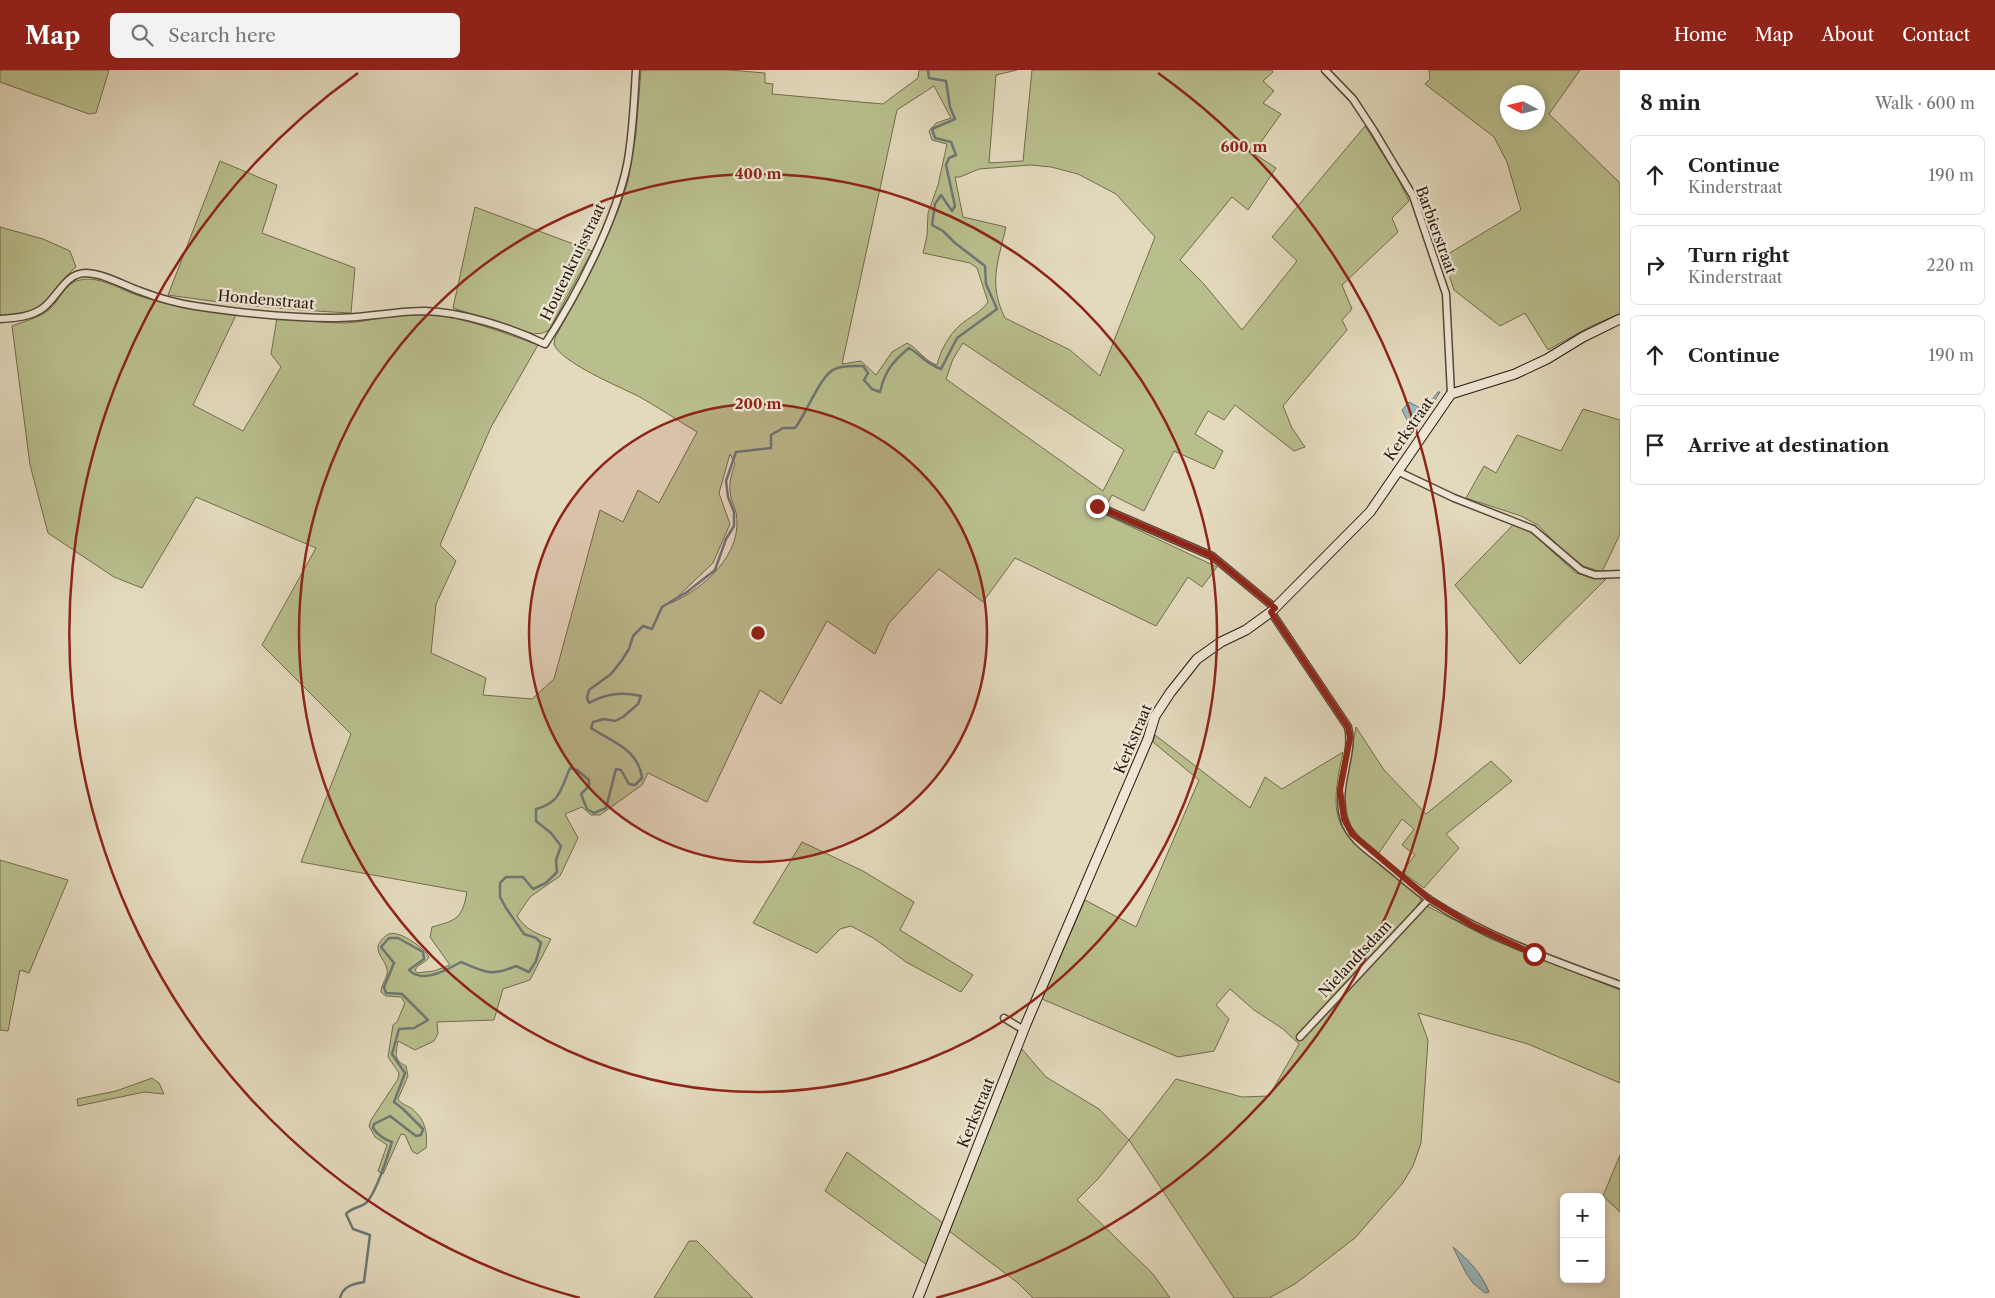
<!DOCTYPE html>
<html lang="en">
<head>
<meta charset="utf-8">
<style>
	:root { --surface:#fff; --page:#f2f2f2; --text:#222; --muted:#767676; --line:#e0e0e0; --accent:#8f2418 }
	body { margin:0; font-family:"Libre Caslon Text",serif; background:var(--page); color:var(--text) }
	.controls { position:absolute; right:15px; bottom:15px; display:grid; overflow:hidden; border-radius:8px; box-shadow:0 2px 8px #0003 }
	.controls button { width:45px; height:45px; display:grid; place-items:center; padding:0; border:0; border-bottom:1px solid var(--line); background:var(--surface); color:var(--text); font:25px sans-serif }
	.compass { position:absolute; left:1500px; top:15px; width:45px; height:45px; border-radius:50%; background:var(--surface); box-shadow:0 2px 8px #0003; rotate:277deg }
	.stop { position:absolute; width:15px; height:15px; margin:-11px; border:4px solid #8f2418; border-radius:50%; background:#fff }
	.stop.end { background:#8f2418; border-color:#fff; box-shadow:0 1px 5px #0008 }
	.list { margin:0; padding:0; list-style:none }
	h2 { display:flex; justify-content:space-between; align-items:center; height:65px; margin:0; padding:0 20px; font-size:21px }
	h2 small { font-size:16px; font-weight:400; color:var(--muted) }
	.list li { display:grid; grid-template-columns:32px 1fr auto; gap:15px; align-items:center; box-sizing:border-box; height:80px; margin:0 10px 10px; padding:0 10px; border:1px solid var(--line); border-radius:8px }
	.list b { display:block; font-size:19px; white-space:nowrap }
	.list p { margin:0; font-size:16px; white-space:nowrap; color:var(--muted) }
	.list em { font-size:16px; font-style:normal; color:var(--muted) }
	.icon { flex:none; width:28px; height:28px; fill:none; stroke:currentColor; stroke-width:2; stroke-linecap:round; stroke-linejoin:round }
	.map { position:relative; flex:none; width:1620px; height:1228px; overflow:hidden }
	header { display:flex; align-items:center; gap:30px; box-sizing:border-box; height:70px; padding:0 25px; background:var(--accent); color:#fff }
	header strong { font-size:24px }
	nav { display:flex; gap:28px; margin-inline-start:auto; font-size:18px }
	.search { width:350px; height:45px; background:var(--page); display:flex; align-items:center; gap:12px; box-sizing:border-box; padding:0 18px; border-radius:8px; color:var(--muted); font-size:19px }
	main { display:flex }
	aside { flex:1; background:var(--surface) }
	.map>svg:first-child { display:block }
	.green { fill:#b9be8d; stroke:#726b4c; fill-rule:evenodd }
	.water { fill:#99b7bb; stroke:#6d7775 }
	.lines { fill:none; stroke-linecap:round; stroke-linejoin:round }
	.stream { stroke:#6d7775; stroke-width:2.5 }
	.street-casing { stroke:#584838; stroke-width:9 }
	.secondary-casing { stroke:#2a180c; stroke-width:11 }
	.street { stroke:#ede6d4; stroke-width:6 }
	.secondary { stroke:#ede6d4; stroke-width:9 }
	.route { stroke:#8f2418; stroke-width:6 }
	.ring { fill:none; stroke:#8f2418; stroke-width:2.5 }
	.labels { text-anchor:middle; stroke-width:4.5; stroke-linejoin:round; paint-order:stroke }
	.street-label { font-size:15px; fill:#2a180c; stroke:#ede6d4 }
	.centre { fill:#8f2418; stroke:#ede6d4; stroke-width:2.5 }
	.ring-label { font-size:15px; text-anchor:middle; font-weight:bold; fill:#8f2418; stroke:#ede6d4; stroke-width:4.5; stroke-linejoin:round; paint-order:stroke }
</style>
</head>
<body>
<header>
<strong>Map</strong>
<div class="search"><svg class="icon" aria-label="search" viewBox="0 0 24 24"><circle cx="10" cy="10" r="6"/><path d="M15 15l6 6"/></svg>Search here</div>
<nav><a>Home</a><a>Map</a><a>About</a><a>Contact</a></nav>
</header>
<main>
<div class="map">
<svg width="1620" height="1228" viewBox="0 0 1620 1228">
	<rect width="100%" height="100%" fill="#e3d9bd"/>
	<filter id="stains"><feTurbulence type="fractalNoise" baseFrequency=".004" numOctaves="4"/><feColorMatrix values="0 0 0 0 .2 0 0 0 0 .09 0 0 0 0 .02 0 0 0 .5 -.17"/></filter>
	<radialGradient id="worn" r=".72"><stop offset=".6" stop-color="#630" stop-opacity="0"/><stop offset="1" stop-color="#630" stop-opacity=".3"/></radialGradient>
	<path class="green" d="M0,0H109L96,43L89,44L0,12Z
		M641,0H730L765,3V13L773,14L772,24L883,34L918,8L919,0H1017L996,5L989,93L1023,91L1032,0H1272L1273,2L1263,11L1274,21L1263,33L1281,44L1253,83L1276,98L1248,140L1232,127L1180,190L1203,213L1242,260L1297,191L1272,167L1365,56L1396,105L1409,131L1392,148L1398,162L1342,215L1352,239L1342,250L1347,260L1283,336L1292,358L1305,377L1294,381L1235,335L1224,350L1208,341L1195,364L1223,381L1214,399L1174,381L1144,441L1112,425L1102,443L1217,497L1202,517L1188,507L1156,556L1015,488L983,532L939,499L889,553L875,584L827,551L781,634L760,620L707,732L648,703L642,715L600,745H591L582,737L565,744L578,768L560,806L530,827L517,846C525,859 537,864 551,869L530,910L503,919L494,950L437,952L438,963L434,971L415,980L398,971C396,983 393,990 406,996L408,1006L398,1029C401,1034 406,1035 411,1038C425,1049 428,1062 426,1078L417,1084L412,1081L405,1065L401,1064L383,1104L378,1101L387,1075L375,1067L369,1056L371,1050L398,1009L399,1003L388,987L393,955L397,952L405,933L401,927L386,926L381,922C381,914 389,906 387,899C385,890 377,885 378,876C380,871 384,866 389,864C400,860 424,878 429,887C425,894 419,893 415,900L417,903L434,901L450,895L430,867L432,857C457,850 462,849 467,822L301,792L351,664L262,575L316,478L196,427L142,518L114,507L48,463L30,395L12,256C25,251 39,248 50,239C60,230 65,212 80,210C102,205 125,223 146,228C176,237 205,241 236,245L193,335L243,361L281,297L271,284L277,248C299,250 322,253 345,253C373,252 400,240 428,244C466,248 502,262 538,275L491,357L440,475L456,491L436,534L431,583L486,608L483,625L532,629L554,609L600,440L623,452L638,420L659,433L697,362C677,350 658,337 638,326C620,317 560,292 554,274L555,268L591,200L619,138L628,112L636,64ZM934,16L951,48L936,53L929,61L932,70L947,74L938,115L928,143L927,166L923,183L970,193L977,198L988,232C981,242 970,247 960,255C949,265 940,281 937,295C924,291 919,279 907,273L892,282L876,305L861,291L842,294L897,40ZM1030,95L1051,97L1078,104L1116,124L1155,167L1100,306L1070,280L1005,248C988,214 998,192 1006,157L963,147L955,107H960L979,99ZM963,273L1124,380L1103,421L946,309L953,289ZM730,384L735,394C730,407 728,418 732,431C733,435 735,438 736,442C744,483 705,518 671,533L713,493L730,454L719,423Z
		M1429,0H1580L1549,44L1620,113V244L1591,256L1548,280L1525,243L1500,256L1454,220L1443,187L1521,140L1507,92L1494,67L1425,14L1430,9ZM1508,22H1538V52H1508Z
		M220,91L277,115L262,163L355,198L351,243C289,240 229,234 168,225Z
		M475,137L592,181L549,260L543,263L534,264L453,238Z
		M0,157L43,169L70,181L76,197C45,224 50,245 0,246Z
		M1583,339L1620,350V464L1602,502L1583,496L1566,484L1538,455L1521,446L1466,428L1484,396L1496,403L1517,365L1561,381Z
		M1514,454L1531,462L1576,503L1592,508L1606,509L1520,594L1455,515Z
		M1356,657L1384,700L1426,744L1491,691L1512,711L1446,764L1459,778L1424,818L1402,802L1415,785L1402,775L1414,759L1402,749L1379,783L1360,767L1351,756L1347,745L1344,722Z
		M1155,665L1250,738L1265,707L1282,719L1343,682C1339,703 1332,729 1339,750C1345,772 1400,810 1419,826L1421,830L1414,840L1417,845L1427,836L1491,869L1620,920V1013L1528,974L1418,943L1428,970L1421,1073L1413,1096L1402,1114L1355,1168L1295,1214L1269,1228H1234L1129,1070L1098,1109L1077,1130L1153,1204L1170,1228H1033L1018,1213L949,1161L1021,978L1046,1007L1099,1039L1129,1070L1176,1009L1242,1027L1269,1026L1299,974L1283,959L1254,940L1230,919L1216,935L1229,949L1214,981L1178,987L1042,929L1085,830L1136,857L1199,710L1153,672Z
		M802,772L863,801L914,832L900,860L973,905L961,922L906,892L875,869L851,856L840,859L817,883L753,853Z
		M0,790L68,810L29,903L20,900L8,961L0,960Z
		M152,1008L159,1013L164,1024L144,1022L78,1036L77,1029L116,1021Z
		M847,1082L943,1153L927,1195L825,1121Z
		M1620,1085V1142L1603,1126Z
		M689,1171H697L753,1228H654Z"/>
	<path class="water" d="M1438,322H1440L1416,361L1412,360L1402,340L1409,332L1424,340Z
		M1453,1177C1468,1189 1482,1204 1489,1222L1485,1223L1473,1213L1466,1203Z"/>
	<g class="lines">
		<path class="stream" d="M340,1228C343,1216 353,1214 364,1212L370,1165L353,1159L346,1144C352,1137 360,1138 366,1133C377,1122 387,1088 392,1072C383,1069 378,1065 373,1058L374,1054L390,1046L416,1066L421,1065L423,1059L403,1039L394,1032L405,1003L392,984L399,959L414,958L428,950L402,924L386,923L384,917L394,893L381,877L389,868H398L423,882L424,889L409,900C422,914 447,900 461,892C485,902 491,907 516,896L529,902L536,891L541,873L536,868L524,864L506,838L500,827V813L506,807H523L533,819L546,813L557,802L556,790L561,776L551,763L536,751V739C560,733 561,719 570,698L577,700L589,710V716L581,724L587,739L594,743L606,738L616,699L621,700L629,714L635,715L642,708C638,679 614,673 591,658L593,652L604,649L615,651L623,647L638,634L641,626C622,622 607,623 589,633L587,628L589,620L611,604L622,590L629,579L633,566L643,556L652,559L662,537L687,522L715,500L726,469L734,456V442L728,427L726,411L736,382L771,378V365L783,358H795C807,343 820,305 835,299C842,295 854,296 863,296L868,303L864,310L872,319L880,322C885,301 892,292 909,278C923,286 924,293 941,299L957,268L997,239L986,214L985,196L955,173L943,161L932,155L935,134L941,125L952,141L955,136L946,95L949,88L956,85L951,72L935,68L932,59L955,49L950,37L946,11L929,8L928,0"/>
		<defs>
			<path id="street" d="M1325,0L1353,29L1374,61L1413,126L1446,224L1451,324
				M0,249C15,248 31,247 43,238C58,227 65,203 86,203C105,204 123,215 140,221C158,228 176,233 195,236C241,243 288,248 334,248C365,248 395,241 425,241C463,242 511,258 545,274C577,225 615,152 627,95C633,64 634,31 636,0
				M1397,401L1454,428L1533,459L1581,500L1595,505L1620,504
				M1097,436L1212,486L1275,538
				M1271,542L1348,657C1355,685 1334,716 1344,750C1350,770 1371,782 1385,794C1400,806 1414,819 1430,830C1488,868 1555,891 1620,915
				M1004,948L1024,960
				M1300,967L1429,829"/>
			<path id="secondary" d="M918,1228L1026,954L1148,669L1155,646L1170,623L1197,589L1221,572L1246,560L1271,542L1370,442L1451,324L1515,304L1547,289L1583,267L1620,249"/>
		</defs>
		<use href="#street" class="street-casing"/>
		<use href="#secondary" class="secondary-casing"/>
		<use href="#street" class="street"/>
		<use href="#secondary" class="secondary"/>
	</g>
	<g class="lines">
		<path class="route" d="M1097,436L1212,486L1275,538L1271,542L1348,657L1350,668L1340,720L1344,749L1352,764L1429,829L1474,856L1534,884"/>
	</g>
	<circle cx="758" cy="563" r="229" fill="#8f2418" fill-opacity=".12"/>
	<g class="ring">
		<circle cx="758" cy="563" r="229"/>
		<circle cx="758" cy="563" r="459"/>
		<path d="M580 1228A688 688 0 0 1 358 3M1158 3A688 688 0 0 1 936 1228"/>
	</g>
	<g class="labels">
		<g class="street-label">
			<text transform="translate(1436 160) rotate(70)" y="5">Barbierstraat</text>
			<text transform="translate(573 192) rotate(-64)" y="5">Houtenkruisstraat</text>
			<text transform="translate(266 230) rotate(5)" y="5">Hondenstraat</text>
			<text transform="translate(1409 359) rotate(-55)" y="5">Kerkstraat</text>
			<text transform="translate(1133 669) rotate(-67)" y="5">Kerkstraat</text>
			<text transform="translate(1355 889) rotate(-47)" y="5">Nielandtsdam</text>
			<text transform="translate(976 1043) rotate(-68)" y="5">Kerkstraat</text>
		</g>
	</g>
	<circle cx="758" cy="563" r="8" class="centre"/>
	<g class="ring-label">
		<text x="1244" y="82">600 m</text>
		<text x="758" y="109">400 m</text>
		<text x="758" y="339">200 m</text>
	</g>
	<rect width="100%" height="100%" filter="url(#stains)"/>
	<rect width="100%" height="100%" fill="url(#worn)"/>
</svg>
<div class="controls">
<button>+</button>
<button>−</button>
</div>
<svg class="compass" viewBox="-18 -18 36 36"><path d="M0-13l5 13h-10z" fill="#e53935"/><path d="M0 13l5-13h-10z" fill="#767676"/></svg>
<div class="stop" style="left:1534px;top:884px"></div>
<div class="stop end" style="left:1097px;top:436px"></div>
</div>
<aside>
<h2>8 min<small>Walk · 600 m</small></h2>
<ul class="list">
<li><svg class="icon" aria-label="ahead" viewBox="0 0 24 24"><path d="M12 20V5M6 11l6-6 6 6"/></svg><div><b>Continue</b><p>Kinderstraat</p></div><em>190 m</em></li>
<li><svg class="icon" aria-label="right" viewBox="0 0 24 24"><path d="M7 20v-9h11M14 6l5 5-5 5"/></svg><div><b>Turn right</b><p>Kinderstraat</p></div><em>220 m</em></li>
<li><svg class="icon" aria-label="ahead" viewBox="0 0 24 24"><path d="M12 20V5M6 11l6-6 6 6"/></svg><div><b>Continue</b></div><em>190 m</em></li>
<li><svg class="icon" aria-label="arrive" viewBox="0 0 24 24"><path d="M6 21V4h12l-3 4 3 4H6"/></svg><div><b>Arrive at destination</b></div></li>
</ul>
</aside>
</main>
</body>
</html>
